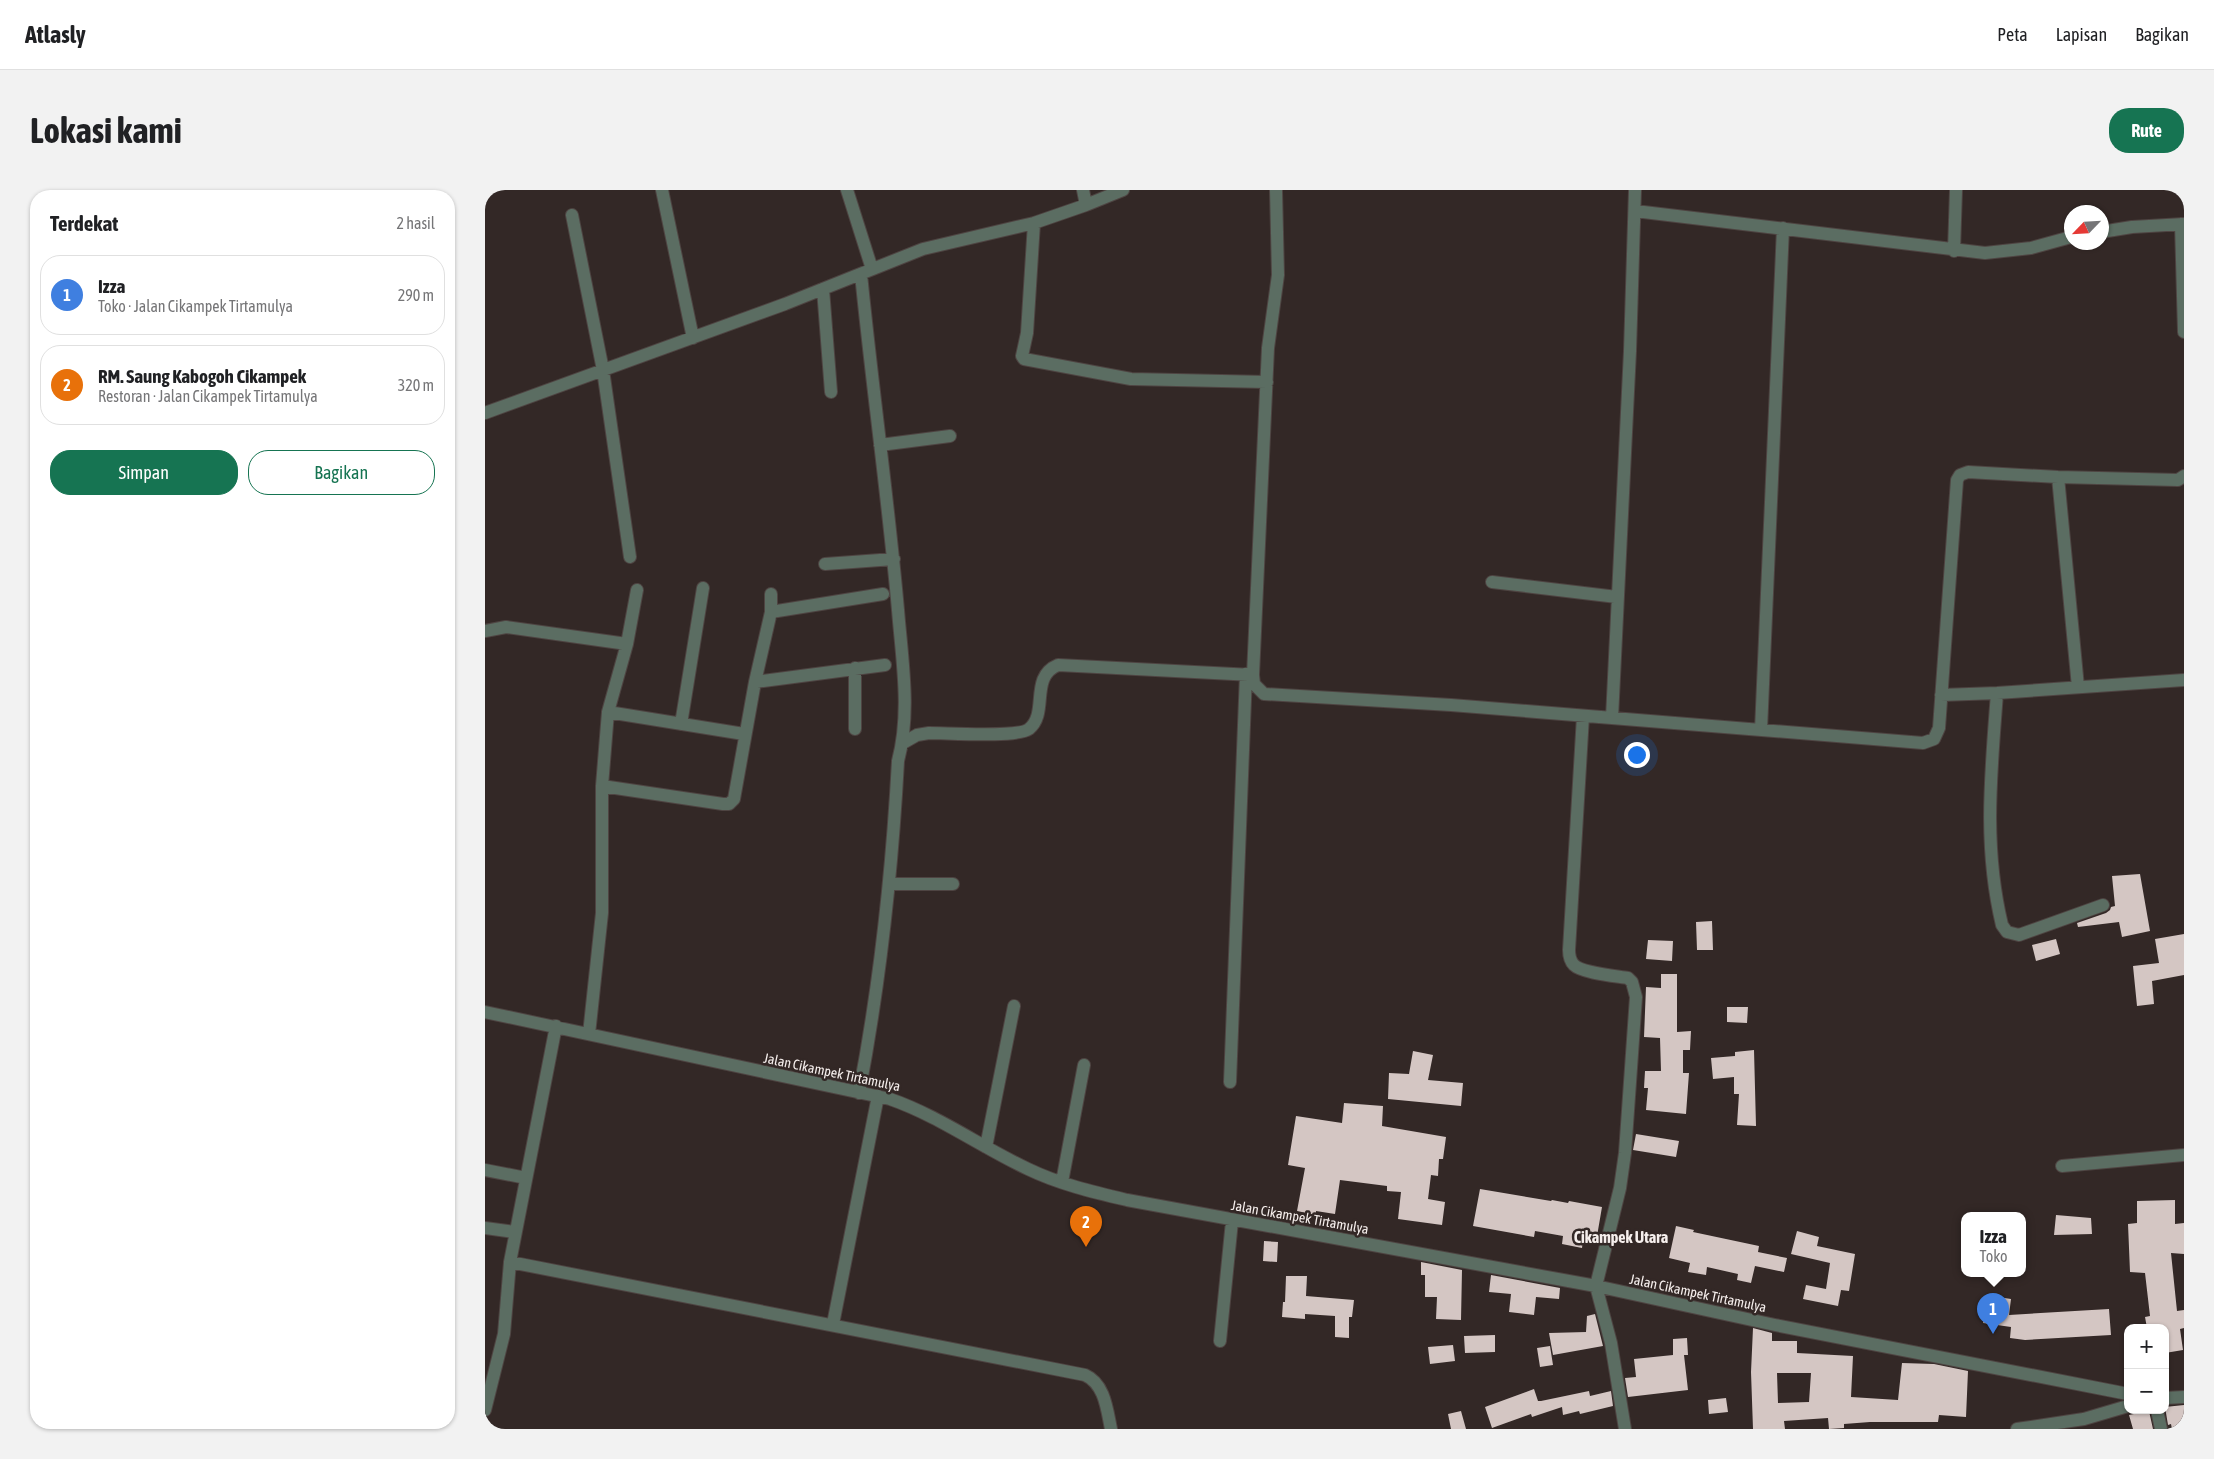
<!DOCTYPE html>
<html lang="id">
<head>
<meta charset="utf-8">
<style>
	:root { --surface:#fff; --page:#f2f2f2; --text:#202124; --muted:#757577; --line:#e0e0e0; --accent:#167452 }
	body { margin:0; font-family:"Asap Condensed",sans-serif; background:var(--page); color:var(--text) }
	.controls { position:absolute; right:15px; bottom:15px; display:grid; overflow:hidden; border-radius:10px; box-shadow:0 1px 4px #0004 }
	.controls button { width:45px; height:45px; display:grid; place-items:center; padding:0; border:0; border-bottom:1px solid var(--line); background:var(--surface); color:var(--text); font:25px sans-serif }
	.compass { position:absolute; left:1579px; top:15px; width:45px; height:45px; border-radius:50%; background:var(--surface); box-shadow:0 1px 4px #0004; rotate:245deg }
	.you { position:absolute; left:1151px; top:564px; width:18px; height:18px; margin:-12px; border:4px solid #fff; border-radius:50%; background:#1a73e8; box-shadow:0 0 0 8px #1a73e833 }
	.badge { display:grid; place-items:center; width:32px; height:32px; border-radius:50%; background:var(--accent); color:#fff; font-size:16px; font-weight:700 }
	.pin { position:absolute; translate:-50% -41px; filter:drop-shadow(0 1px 2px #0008) }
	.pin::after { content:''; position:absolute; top:26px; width:18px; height:15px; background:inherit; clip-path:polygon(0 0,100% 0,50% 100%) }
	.popup { position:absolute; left:1476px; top:1022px; width:65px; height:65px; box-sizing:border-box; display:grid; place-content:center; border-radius:10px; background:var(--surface); filter:drop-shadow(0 1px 4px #0005); font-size:16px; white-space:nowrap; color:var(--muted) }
	.popup b { font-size:19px; color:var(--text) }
	.popup::after { content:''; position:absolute; left:50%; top:100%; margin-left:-10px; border:10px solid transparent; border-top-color:var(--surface) }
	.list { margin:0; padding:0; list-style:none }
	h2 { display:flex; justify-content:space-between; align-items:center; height:65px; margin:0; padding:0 20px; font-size:21px }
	h2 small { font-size:16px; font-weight:400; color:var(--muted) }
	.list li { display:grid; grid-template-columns:32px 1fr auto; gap:15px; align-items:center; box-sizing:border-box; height:80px; margin:0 10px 10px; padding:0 10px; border:1px solid var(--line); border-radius:20px }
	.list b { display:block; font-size:19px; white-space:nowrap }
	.list p { margin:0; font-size:16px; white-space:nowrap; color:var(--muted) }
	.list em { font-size:16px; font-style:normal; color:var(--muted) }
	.actions { display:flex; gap:10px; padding:15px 20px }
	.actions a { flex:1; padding:11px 0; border:1px solid var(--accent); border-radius:20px; text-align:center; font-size:18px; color:var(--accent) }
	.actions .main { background:var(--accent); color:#fff }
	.map { position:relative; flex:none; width:1699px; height:1239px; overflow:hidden; border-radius:20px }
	header { display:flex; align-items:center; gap:30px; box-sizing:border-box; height:70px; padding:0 25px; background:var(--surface); border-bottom:1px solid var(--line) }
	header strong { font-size:24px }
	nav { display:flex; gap:28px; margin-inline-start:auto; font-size:18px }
	.intro { display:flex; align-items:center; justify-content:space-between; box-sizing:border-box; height:120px; padding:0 30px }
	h1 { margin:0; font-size:35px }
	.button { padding:12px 22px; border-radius:20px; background:var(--accent); color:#fff; font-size:18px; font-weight:700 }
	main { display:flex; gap:30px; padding:0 30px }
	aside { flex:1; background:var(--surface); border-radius:20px; box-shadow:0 1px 4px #0004 }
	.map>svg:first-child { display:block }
	.building { fill:#d4c6c3; fill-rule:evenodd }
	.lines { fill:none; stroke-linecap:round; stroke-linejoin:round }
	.minor-casing { stroke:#4e4442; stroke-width:14 }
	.minor { stroke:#5b6d62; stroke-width:12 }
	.labels { text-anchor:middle; stroke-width:5; stroke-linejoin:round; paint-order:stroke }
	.street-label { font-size:14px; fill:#f6efed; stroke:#332826 }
	.quarter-label { font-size:16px; font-weight:bold; fill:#f6efed; stroke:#332826 }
</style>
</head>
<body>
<header>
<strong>Atlasly</strong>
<nav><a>Peta</a><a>Lapisan</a><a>Bagikan</a></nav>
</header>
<div class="intro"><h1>Lokasi kami</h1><a class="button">Rute</a></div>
<main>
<aside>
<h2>Terdekat<small>2 hasil</small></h2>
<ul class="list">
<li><span class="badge" style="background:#3f7fe0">1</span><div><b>Izza</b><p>Toko · Jalan Cikampek Tirtamulya</p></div><em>290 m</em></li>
<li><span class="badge" style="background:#e8710a">2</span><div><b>RM. Saung Kabogoh Cikampek</b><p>Restoran · Jalan Cikampek Tirtamulya</p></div><em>320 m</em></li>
</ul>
<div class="actions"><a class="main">Simpan</a><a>Bagikan</a></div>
</aside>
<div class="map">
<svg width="1699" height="1239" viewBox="0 0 1699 1239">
	<rect width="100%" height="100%" fill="#332826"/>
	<path class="building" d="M1655,684L1665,741L1637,747L1634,732L1593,737L1592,733L1621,723L1625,720L1626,717L1630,716L1627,686Z
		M1227,731L1228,760H1212L1211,732Z
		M1699,744V785L1667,791L1669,814L1652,816L1648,776L1674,773L1670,749Z
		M1571,749L1575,764L1551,771L1547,755Z
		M1163,750L1188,751L1187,771L1161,769Z
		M1176,784H1192V842L1206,841L1205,860H1198V883H1204L1201,924L1161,920L1163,898H1159L1160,881H1176L1175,848L1159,847L1161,797L1176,798Z
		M1242,817H1263L1262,833L1242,832Z
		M1269,860L1271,936L1252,935L1254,904H1249V887L1228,889L1226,868L1250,866V862Z
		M928,861L948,865L943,890L978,893L976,916L903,909L904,883L924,884Z
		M859,913L898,916L897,936L961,947L958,969H954L953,986L946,985L943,1009L960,1012L957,1035L913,1029L916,1002L902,1001V996L855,990L850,1024L831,1021V1025L812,1021L820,978L803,975L811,926L857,933Z
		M1151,944L1194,951L1191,967L1148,960Z
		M995,999L1066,1011L1067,1010L1083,1013L1084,1011L1117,1017L1111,1052L1098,1050L1097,1058L1077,1054L1078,1046L1050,1041L1049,1047L988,1036Z
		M1690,1010V1034L1699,1033V1064L1686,1063L1692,1121L1699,1120V1138L1695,1139L1698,1160L1680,1163V1138H1662L1660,1127L1665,1126L1660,1083L1645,1082L1643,1034L1652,1033V1011Z
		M1571,1025L1606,1028L1607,1044L1569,1045Z
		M1191,1036L1209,1040L1208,1042L1274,1056L1273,1062L1302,1068L1299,1082L1270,1076L1266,1093L1252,1090L1253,1084L1222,1077L1221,1085L1203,1082L1205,1073L1184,1068Z
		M1312,1041L1334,1047L1332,1056L1370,1064L1364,1101L1356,1100L1353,1116L1318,1109L1321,1095L1341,1099L1345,1073L1306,1064Z
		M779,1051L793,1052L792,1072L778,1071Z
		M936,1072L977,1080L976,1130L951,1129L952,1107H940V1085H936Z
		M1006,1085L1075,1098L1074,1109L1051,1107L1049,1125L1024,1122L1026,1104L1004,1102Z
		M801,1086H822L821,1106L869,1110L867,1127H864V1148L850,1147V1126L820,1124V1129L797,1127L798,1112H800Z
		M1513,1107L1526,1109L1524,1125L1624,1119L1626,1145L1540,1150L1525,1148L1526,1137L1498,1133L1499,1127L1511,1126Z
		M1110,1124L1118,1156L1068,1165L1064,1143L1101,1142L1102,1126Z
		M1268,1138L1287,1143V1151H1312V1163L1368,1166L1366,1207L1413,1210L1417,1173L1449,1174L1483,1181L1481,1227L1454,1225L1453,1232H1385L1359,1234V1238L1344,1239L1343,1228L1299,1231L1300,1239H1268L1266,1182ZM1292,1183H1326L1324,1212L1293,1213Z
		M1010,1145V1162L980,1163L979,1146Z
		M1202,1148L1203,1165H1199L1203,1200L1143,1207L1140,1188L1151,1187L1149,1169L1188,1165V1149Z
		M968,1155L970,1171L945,1174L943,1157Z
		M1065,1156L1068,1175L1055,1177L1052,1158Z
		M1049,1199L1053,1211H1056L1104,1201L1105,1206L1126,1201L1128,1216L1095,1224L1094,1221L1078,1225L1077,1217L1047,1227L1046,1224L1007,1238L1000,1217Z
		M1241,1208L1243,1222L1224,1224L1223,1210Z
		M1699,1215V1239H1687L1686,1234L1683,1235L1680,1217Z
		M976,1221L981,1239H966L963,1224Z
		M1664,1221L1668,1239H1648L1644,1225Z"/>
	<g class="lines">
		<defs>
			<path id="minor" d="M177,0L208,148
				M362,0L387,79
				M598,0L601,15
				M791,0L793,85L783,158L768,485L769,494L779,504L966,515L1438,553L1449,549L1454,538L1472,290L1475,285L1483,282L1573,287L1693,290L1699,286
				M1150,21L1500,63L1546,58L1586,47
				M87,25L118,180L145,367
				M549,33L542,143L537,166L539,169L646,189L782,192
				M1696,34L1699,142
				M1616,42L1647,37L1699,34
				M1469,61L1471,0
				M338,99L346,202
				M0,223L300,114L438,59L549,33L601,15L638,0
				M395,255L465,246
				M1573,287L1593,497
				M340,374L409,369
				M1007,392L1132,407
				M286,422L398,404
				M0,441L21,437L142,454L152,400
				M270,492L400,475
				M1512,503C1506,583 1498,656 1517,735L1522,742L1534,745L1618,715
				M1456,505L1512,503L1699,490
				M123,522L259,544
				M1098,526L1084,760C1084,765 1085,771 1089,775C1097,783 1131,786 1143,788L1147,792L1151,807L1140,963L1135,998L1111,1096L1126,1153L1140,1239
				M1127,528L1145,161L1150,0
				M196,534L218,398
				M370,539V478
				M1276,540L1298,38
				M418,553L432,545L444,543C463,543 532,548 544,539C564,523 544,487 573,475L768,485
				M117,596L238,614H244L249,609L270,492L286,422V404
				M405,694H468
				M0,822L405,909C454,926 496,957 543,979C574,994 608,1002 642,1010L1111,1096L1290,1135L1643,1204
				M104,844L117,723V596L123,522L142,454
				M745,892L761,484
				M374,903C395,793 407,683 413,571C426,522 417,470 413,420C403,307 387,196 376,84
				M501,957L529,816
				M1577,976L1699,965
				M0,980L41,988
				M577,992L599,875
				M0,1038L30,1042
				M25,1072L600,1185C620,1194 622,1220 626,1239
				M348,1134L393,906
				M735,1151L747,1031
				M1680,1208L1699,1207
				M0,1220L19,1144L25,1072L71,836
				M1672,1220L1676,1239
				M1532,1239L1599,1229L1643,1216"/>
		</defs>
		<use href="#minor" class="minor-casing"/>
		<use href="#minor" class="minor"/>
	</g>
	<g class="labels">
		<g class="street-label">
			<text transform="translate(347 882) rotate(12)" y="5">Jalan Cikampek Tirtamulya</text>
			<text transform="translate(815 1027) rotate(10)" y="5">Jalan Cikampek Tirtamulya</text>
			<text transform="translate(1213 1103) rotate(12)" y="5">Jalan Cikampek Tirtamulya</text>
		</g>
		<g class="quarter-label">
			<text x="1136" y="1053">Cikampek Utara</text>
		</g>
	</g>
</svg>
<div class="controls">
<button>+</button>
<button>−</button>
</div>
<svg class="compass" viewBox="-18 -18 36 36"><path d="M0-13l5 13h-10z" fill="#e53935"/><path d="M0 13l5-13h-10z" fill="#757577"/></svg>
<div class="you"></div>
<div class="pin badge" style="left:1508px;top:1144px;background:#3f7fe0">1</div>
<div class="popup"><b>Izza</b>Toko</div>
<div class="pin badge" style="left:601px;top:1057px;background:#e8710a">2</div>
</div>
</main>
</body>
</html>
